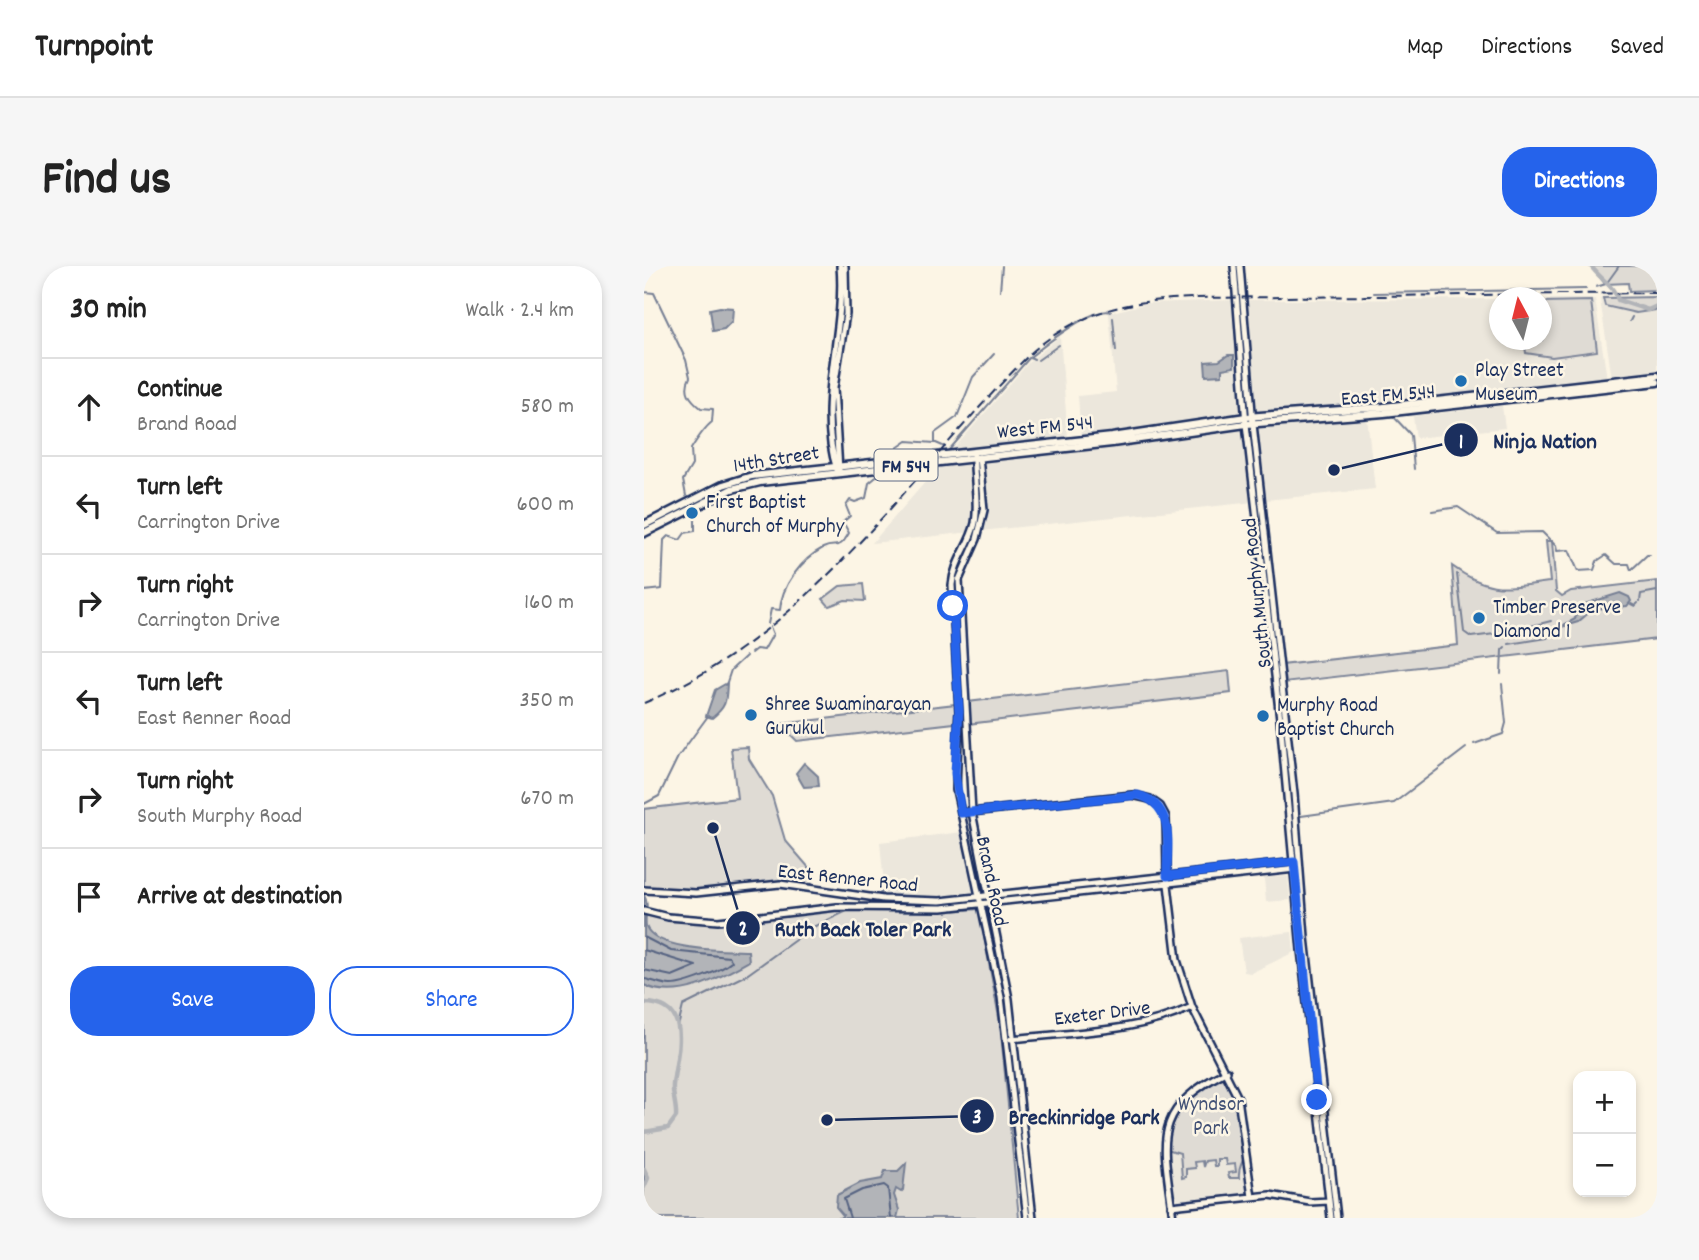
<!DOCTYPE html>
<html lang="en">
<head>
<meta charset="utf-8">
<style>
	:root { --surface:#fff; --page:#f6f6f6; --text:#222; --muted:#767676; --line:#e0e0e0; --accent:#2563eb }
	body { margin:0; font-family:Dekko,sans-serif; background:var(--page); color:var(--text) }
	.controls { position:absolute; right:21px; bottom:21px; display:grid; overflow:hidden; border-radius:14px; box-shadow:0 4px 10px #0003 }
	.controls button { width:63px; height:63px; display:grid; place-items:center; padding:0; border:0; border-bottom:2px solid var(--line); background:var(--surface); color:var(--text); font:35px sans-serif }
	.compass { position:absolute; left:845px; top:21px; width:63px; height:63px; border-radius:50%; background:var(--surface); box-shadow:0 4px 10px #0003; rotate:353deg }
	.stop { position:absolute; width:21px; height:21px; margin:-16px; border:5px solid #2563eb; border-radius:50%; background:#fff }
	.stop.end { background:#2563eb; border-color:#fff; box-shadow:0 2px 7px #0008 }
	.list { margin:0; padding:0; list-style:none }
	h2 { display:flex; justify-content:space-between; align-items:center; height:91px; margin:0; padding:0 28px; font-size:30px }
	h2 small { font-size:23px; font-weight:400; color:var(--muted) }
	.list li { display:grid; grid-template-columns:46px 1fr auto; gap:21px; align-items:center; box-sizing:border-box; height:98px; padding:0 28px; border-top:2px solid var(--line) }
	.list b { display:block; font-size:26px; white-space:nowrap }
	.list p { margin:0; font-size:23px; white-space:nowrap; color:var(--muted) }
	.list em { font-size:23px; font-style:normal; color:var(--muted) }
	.actions { display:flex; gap:14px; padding:21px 28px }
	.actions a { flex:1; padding:16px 0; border:2px solid var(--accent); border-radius:28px; text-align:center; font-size:24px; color:var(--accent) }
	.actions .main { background:var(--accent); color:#fff }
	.icon { flex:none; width:38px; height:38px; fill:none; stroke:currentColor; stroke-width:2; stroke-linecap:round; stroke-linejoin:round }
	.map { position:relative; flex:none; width:1013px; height:952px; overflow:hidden; border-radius:28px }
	header { display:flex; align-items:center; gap:42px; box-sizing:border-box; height:98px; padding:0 35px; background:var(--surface); border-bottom:2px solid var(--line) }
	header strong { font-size:33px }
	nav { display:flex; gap:38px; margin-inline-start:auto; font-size:24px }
	.intro { display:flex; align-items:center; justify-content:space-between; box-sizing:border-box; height:168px; padding:0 42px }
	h1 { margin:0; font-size:49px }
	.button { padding:18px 32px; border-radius:28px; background:var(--accent); color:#fff; font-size:24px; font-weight:700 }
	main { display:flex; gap:42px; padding:0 42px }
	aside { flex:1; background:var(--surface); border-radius:28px; box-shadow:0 4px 10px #0003 }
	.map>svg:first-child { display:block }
	.built { fill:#ece7dc }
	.green { fill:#dfdbd4; stroke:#7d8599; stroke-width:2 }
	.water { fill:#b2b4b8; stroke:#767f94; stroke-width:2 }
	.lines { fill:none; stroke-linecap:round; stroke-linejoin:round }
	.shore { stroke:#576482; stroke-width:2 }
	.stream { stroke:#767f94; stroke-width:2 }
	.river { stroke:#b2b4b8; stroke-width:4.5 }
	.secondary-casing { stroke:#1b2f5e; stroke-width:10 }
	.primary-casing { stroke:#1b2f5e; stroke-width:11 }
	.secondary { stroke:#fcf5e5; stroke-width:5 }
	.primary { stroke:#fcf5e5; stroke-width:6 }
	.rail { stroke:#1b2f5e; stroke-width:2; stroke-dasharray:10 5; stroke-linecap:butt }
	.route { stroke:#2563eb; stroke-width:9 }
	.poi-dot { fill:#1f6fb2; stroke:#fcf5e5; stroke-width:2.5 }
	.labels { text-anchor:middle; stroke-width:5; stroke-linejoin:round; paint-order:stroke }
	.shield { fill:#fcf5e5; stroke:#5e6a86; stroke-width:2 }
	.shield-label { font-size:19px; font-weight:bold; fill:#1b2f5e }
	.poi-label { font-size:21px; fill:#1b2f5e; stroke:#fcf5e5; text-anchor:start }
	.street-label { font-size:21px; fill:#1b2f5e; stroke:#fcf5e5 }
	.park-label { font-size:21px; fill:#425176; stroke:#fcf5e5 }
	.leader { fill:none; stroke:#1b2f5e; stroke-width:2.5 }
	.callout-dot { fill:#1b2f5e; stroke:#fcf5e5; stroke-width:2.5 }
	.mark-label { font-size:21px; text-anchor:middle; font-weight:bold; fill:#fff }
	.callout-label { font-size:23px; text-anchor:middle; font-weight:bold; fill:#1b2f5e; stroke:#fcf5e5; stroke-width:5; stroke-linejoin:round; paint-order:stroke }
</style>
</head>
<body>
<header>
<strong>Turnpoint</strong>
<nav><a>Map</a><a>Directions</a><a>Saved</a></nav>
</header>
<div class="intro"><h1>Find us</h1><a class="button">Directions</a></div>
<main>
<aside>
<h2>30 min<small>Walk · 2.4 km</small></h2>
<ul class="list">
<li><svg class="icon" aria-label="ahead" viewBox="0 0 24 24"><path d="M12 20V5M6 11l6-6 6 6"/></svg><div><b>Continue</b><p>Brand Road</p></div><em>580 m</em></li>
<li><svg class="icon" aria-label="left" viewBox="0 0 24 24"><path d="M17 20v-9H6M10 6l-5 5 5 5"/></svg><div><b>Turn left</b><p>Carrington Drive</p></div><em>600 m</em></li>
<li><svg class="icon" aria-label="right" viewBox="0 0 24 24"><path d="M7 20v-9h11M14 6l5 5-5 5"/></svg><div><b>Turn right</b><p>Carrington Drive</p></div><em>160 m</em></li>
<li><svg class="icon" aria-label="left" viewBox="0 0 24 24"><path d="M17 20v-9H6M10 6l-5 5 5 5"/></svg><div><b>Turn left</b><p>East Renner Road</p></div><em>350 m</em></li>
<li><svg class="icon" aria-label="right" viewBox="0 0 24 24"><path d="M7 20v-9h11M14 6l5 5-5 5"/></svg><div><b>Turn right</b><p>South Murphy Road</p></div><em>670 m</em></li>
<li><svg class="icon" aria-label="arrive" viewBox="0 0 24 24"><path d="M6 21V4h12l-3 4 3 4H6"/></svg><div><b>Arrive at destination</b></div></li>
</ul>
<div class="actions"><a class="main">Save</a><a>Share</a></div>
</aside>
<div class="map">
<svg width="1013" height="952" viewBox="0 0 1013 952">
	<rect width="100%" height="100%" fill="#fcf5e5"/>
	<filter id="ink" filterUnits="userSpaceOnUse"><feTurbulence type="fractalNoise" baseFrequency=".0143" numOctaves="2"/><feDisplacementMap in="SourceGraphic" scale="14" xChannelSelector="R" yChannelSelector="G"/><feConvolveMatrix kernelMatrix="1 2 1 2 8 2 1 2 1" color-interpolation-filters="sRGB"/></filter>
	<g filter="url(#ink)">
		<path class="built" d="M959,32L961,40L992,47L1013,44V107L968,113L956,33Z
			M855,33L856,74H898V33H951L963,113L713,141L615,148L610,142L601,34Z
			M591,34L599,145L596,150L437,172L434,130L472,126L465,47L504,37Z
			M416,70L424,173L307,186L385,96Z
			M858,140L861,162L772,172L769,150Z
			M723,151L731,223L622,234L613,161Z
			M598,162L601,165L610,236L337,265L342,232L338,193Z
			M328,194L331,224L327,266L228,277L297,198Z
			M318,566L332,622L328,629L273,633L241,630L236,576Z
			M644,610L646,634L622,636L620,612Z
			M648,666L650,686L607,707L600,706L595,672Z
			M599,874L605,930L528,938L523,883Z"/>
		<path class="green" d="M947,0H1009L1013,3V24L985,25L984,17L961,18Z
			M1013,31V44L992,47L961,40L959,32Z
			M947,35L953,85L908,91L882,87L880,74H898V36Z
			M902,275H908L912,325L918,330L927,325L1013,315V373L640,417L638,399L814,379L808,300C846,328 863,321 906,316Z
			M219,318L221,335L201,334L185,340L179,333L196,320Z
			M585,405L587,427L323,458L324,436Z
			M312,438L310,457L153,475L136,458Z
			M104,481L105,493L128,530L141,574L166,603L168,620L120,616L56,624L0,621V543L93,532L87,482Z
			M335,643L356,757L375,952H0V648C60,662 105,651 164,645C221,640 278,648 335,643Z
			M580,809C591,818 604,877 600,891C597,901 594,901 595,912H585L584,907L592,906L591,898L582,899L581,893H573V900H570L569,894L561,895L559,901L558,895L550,896L551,902L542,903V911L538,912L536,887L523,883C530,839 542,830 580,809Z"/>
		<path class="water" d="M76,41L89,42L88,55L80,63L69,65L66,43Z
			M584,89H590V101L578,103V109L562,110L561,96L575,95Z
			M976,327L985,331L987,335L983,340L949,343L934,356L914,362L931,353L933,343L938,339Z
			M83,417C82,435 83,440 68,452L62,450L71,424Z
			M160,497L174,510L175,520L160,521L152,507Z
			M0,629C6,640 0,649 2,660C11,685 81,684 104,685L105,695C75,712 34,736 0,719Z
			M262,897L259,924L257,926L252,923L250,929L255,944L253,952H196L199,949L192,941L193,929L216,917L238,913L241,905H254Z"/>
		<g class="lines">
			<path class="shore" d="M0,671L27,685L85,691L88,695C80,704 40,719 27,719C17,719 9,714 0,713
				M0,684L52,700L28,710L0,704
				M206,952L200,933L218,924L240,919L244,922L247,952"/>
			<path class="stream" d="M952,21L962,18L975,0
				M356,25L358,0
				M0,26L10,27L42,94L46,111C39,125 46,133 57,142L69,143L68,156C60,162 52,175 47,183L48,199L39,214L42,230
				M730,27L942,23
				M469,52L472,85
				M986,55L988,51
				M386,91C402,78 450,40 467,46
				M394,94L415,79
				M749,150L767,169L770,203
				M292,177L301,181
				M305,184L386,91L390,93
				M253,190V182L263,175L291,177V167L313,151L329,111L350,88
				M788,245L814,241L853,267L898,266L912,280L913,285L925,284L934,305L950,304L953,295L962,289L972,298H985L987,304L1003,289H1006
				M813,308L820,366L827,371L851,368
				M0,325L18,323L20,274L24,270L36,274L41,267L51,265V248
				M996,335L997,328L1013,325
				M987,338L991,340L994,337
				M124,358L127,343L136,344C137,320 158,293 179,282C192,275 194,287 205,267L199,256L206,250L202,240L206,234L211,236L222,232L225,217L237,207
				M859,367L907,355
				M865,378L903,372L914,362
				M107,387L112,383L120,384L129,368L126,361
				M857,408L858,384L861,381
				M82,419L87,404L102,390
				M830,478L859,468L862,457L858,418
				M0,538L15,530L34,491L64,450
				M657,550L750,537L822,482
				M246,624H248
				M235,628L241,625
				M34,761L39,740L104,708L169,661L205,644"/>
			<path class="river" d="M947,0C955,12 971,21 974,34L1004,44L1013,40
				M0,737C51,737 32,788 29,819C28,829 33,840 32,851L24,862L0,866
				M0,903L4,912L0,921
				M0,946L11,952"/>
			<defs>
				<path id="secondary" d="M590,0L602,158L636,453L657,684L687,952
					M596,0L609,158L650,528L661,671L693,952
					M330,190C329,213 335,234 331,257C326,279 310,295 308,319L315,445L312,524L357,731L383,952
					M335,191L340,244L333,273L315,314L328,546L365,733L389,952
					M193,204C171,136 202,68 196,0
					M195,204L190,122L202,48L201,0
					M317,547L488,529L506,533L516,540L522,551L523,610L533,694L548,741L594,832L608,931
					M0,624L52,627L136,618L239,633L296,635L653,596
					M0,645L24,651L74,655L193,641L298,642L651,603
					M367,773C427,766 492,767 548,741
					M527,940L626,929L666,936L685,935
					M529,952C520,875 504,846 583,805"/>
				<path id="primary" d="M0,259L79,219L108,210L468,171L602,151L739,141L1013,110
					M0,267L88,223L116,216L468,177L602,158L740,147L1013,116"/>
			</defs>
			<use href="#secondary" class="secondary-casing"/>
			<use href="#primary" class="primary-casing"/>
			<use href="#secondary" class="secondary"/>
			<use href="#primary" class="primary"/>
			<path class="rail" d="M0,437C171,365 262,211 388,86C435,45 488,34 548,32L1013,27"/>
		</g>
	</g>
	<g class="lines" filter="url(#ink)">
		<path class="route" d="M309,340L315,445L311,507L317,547L494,529C532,539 523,579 523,610L650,596L673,834"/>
	</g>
	<g class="poi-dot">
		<circle cx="817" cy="115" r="7"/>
		<circle cx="48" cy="247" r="7"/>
		<circle cx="835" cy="352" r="7"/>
		<circle cx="107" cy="449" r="7"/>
		<circle cx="619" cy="450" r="7"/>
	</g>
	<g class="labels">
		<rect class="shield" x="230.5" y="183.5" width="63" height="31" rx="5"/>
		<g class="shield-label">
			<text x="262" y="206">FM 544</text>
		</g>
		<g class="poi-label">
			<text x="831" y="110">Play Street<tspan x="831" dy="24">Museum</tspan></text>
			<text x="62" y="242">First Baptist<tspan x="62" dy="24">Church of Murphy</tspan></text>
			<text x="849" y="347">Timber Preserve<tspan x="849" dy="24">Diamond 1</tspan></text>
			<text x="121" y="444">Shree Swaminarayan<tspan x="121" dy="24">Gurukul</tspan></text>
			<text x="633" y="445">Murphy Road<tspan x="633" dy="24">Baptist Church</tspan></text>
		</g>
		<g class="street-label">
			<text transform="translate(744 128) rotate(-5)" y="7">East FM 544</text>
			<text transform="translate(401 160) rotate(-6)" y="7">West FM 544</text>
			<text transform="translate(132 192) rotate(-9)" y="7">14th Street</text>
			<text transform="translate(612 327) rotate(-96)" y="7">South Murphy Road</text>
			<text transform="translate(204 611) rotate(6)" y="7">East Renner Road</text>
			<text transform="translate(349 615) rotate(78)" y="7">Brand Road</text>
			<text transform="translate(458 746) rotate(-7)" y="7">Exeter Drive</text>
		</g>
		<g class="park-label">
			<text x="567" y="844">Wyndsor<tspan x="567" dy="24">Park</tspan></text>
		</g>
	</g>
	<path class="leader" d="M690 204L817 174M69 562L99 662M183 854L333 850"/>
	<g class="callout-dot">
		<circle cx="690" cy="204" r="7"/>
		<circle cx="69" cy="562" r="7"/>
		<circle cx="183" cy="854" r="7"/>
		<circle cx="817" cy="174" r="18"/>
		<circle cx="99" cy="662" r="18"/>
		<circle cx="333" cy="850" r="18"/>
	</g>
	<g class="mark-label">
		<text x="817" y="182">1</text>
		<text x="99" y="669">2</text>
		<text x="333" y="857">3</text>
	</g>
	<g class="callout-label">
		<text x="901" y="182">Ninja Nation</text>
		<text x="219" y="670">Ruth Back Toler Park</text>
		<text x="440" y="858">Breckinridge Park</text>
	</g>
</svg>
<div class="controls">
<button>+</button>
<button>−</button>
</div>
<svg class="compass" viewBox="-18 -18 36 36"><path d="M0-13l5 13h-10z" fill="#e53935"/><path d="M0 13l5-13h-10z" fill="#767676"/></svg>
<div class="stop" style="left:309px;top:340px"></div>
<div class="stop end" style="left:673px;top:834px"></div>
</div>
</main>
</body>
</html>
